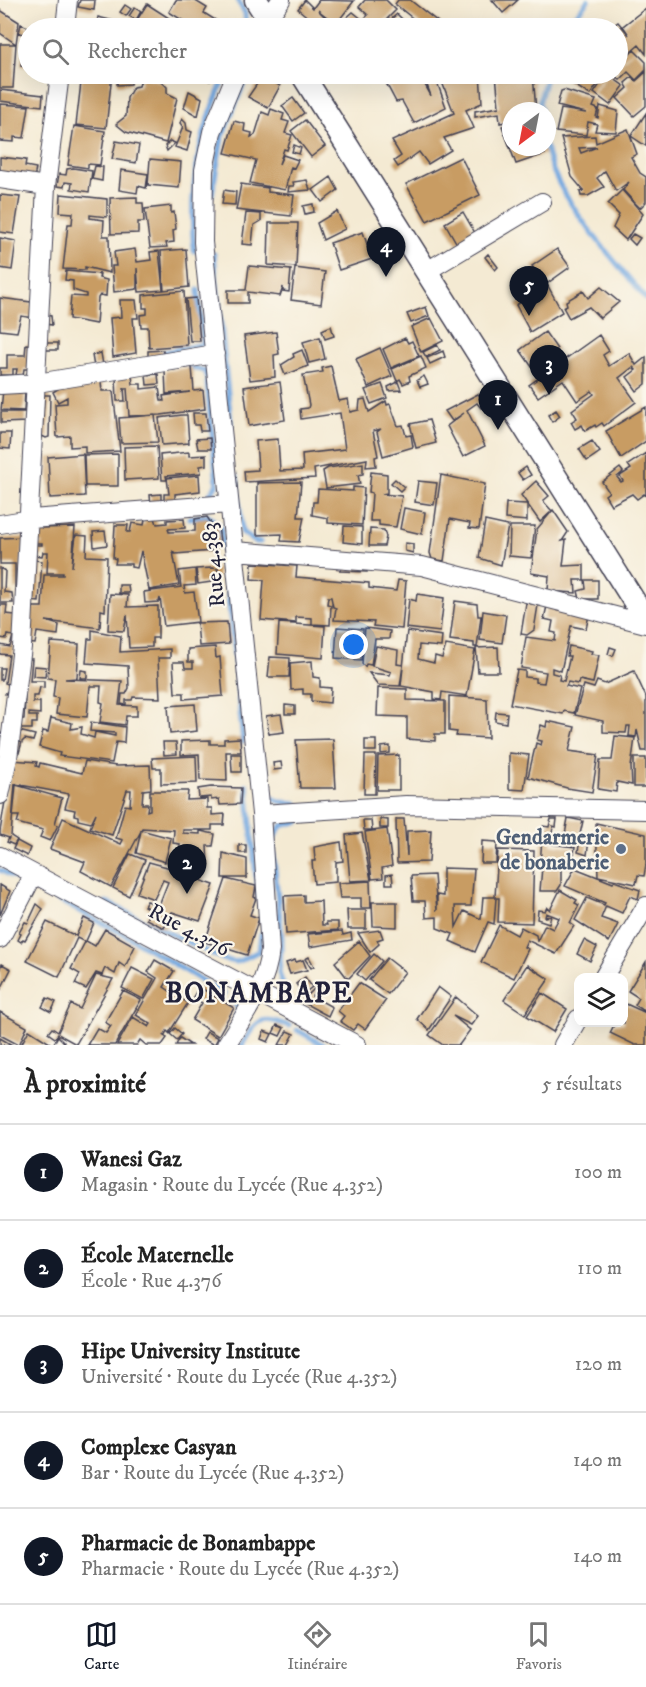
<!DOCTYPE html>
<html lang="fr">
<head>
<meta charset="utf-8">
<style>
	:root { --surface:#fff; --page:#f6f6f6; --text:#222; --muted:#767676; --line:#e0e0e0; --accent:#111827 }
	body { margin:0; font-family:"IM FELL DW Pica",serif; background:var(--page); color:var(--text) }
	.controls { position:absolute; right:18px; bottom:18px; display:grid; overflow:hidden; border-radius:12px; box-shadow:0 6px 24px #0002 }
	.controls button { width:54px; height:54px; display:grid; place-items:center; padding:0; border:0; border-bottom:2px solid var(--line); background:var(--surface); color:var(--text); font:30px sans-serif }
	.compass { position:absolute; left:502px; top:102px; width:54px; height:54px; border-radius:50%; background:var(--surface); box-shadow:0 6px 24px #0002; rotate:212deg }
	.you { position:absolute; left:354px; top:645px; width:21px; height:21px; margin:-15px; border:4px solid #fff; border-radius:50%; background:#1a73e8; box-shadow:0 0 0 9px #1a73e833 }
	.badge { display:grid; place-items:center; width:39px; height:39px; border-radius:50%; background:var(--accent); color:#fff; font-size:20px; font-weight:700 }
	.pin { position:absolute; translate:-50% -50px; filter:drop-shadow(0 2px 3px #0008) }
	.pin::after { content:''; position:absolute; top:32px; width:21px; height:18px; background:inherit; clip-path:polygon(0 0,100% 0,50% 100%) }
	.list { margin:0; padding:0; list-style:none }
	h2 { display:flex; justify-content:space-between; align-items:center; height:78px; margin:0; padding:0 24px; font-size:26px }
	h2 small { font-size:20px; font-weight:400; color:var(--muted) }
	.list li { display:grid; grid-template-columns:39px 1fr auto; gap:18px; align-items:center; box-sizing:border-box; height:96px; padding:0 24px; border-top:2px solid var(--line) }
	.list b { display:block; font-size:22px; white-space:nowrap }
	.list p { margin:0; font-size:20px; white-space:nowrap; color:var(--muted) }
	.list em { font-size:20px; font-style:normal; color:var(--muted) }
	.icon { flex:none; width:33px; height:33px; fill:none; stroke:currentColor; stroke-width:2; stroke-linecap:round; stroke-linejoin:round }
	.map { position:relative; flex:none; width:646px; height:1045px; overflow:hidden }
	.search { position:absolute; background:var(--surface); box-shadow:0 6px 24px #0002; left:18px; right:18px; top:18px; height:66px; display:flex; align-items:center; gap:15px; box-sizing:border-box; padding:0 21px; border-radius:33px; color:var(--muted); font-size:22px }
	.sheet { height:558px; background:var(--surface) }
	nav { display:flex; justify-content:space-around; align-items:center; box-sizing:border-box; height:84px; border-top:2px solid var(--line); background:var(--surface); font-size:16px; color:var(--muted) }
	nav a { display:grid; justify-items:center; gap:3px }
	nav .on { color:var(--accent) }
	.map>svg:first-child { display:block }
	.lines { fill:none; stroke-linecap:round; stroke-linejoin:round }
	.stream { stroke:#73a8e0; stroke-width:5 }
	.building { fill:#c89c63; fill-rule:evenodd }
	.minor-casing { stroke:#424052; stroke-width:20 }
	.major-casing { stroke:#424052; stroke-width:25 }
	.minor { stroke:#fff; stroke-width:18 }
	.major { stroke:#fff; stroke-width:22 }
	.service-dot { fill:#5c6f8a; stroke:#fbf7ec; stroke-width:2 }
	.labels { text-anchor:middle; stroke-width:4.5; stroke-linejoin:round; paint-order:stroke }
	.street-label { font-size:22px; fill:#22223b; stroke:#fbf7ec }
	.service-label { font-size:22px; font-weight:bold; fill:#4e5e75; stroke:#fbf7ec; text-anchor:end }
	.district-label { font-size:28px; font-weight:bold; letter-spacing:1.5px; fill:#22223b; stroke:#fbf7ec }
</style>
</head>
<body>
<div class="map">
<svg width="646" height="1045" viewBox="0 0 646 1045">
	<rect width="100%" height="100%" fill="#fbf7ec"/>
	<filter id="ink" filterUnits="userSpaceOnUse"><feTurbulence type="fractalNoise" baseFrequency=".0167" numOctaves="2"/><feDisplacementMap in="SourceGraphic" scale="12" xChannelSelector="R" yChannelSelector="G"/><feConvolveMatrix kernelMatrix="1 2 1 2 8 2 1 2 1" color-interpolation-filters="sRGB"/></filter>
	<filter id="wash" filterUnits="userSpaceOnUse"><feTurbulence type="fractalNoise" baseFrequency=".008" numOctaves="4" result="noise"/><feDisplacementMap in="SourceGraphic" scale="24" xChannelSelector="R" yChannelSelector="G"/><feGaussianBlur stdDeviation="1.35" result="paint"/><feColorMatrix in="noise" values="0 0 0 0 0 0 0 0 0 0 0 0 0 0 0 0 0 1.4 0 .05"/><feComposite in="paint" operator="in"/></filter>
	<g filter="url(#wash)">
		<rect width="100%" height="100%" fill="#f4ead3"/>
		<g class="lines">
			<path class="stream" d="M237,0L245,13L246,28
				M566,28L588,0
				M541,111L539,103L547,74
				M546,147C554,197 614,259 646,299
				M212,194L222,137L248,74
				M194,251C188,184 199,135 226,74
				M214,254L231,424
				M165,352L203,344L198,290
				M189,367L206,371L217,484L207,498H202
				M237,477L242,532L255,542H260
				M189,518L208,516L221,526L243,742
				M247,785L258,898
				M268,792C274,803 285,802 296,803
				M0,870L129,937L224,994
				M106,902L225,960L237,962L259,951L261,934
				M233,1001L239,1011L236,1015
				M289,1002L279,973L282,939L272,841L281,826L299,821
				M297,1030L324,1045
				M242,1045C258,1019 260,1015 290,1026"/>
		</g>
		<g id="blocks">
			<path class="building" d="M80,0H95L94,10L78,7Z
				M176,0H194L207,8L204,13L228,28H195L169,12Z
				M305,0L313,8L319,0L354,1L336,24L318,10L329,21L322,28H307L304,26L310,19L298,9Z
				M365,0H386L396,10L378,28H335L353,12L363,20L368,15L359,7Z
				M398,0H410L443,26L415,28L421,25L395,4Z
				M492,0H518L503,13Z
				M147,4L175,22L171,28H132Z
				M125,5L131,9L126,16L120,12Z
				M135,7L141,11L136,20L129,16Z
				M646,8V54L639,45L618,63V28H610L618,22L629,35L623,26Z
				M0,10L19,22L16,44L0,33Z
				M397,14L402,19L392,27L388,22Z
				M98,17L122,23L121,28H96Z
				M21,24L28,27L26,34L19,33Z
				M25,37L28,38V67L21,66Z
				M0,44H16L13,88H0Z
				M634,50L646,62V70L636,80L628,72L620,80L613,74H618V66Z
				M646,72V106L634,116L617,98L628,88L625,83L632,77L636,81Z
				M82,74H112L106,128L76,125Z
				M118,74H132L131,84L117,85Z
				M193,74H213L210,81Z
				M405,74H419L431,96L426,82L436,78L435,75L424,80L422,74H480L482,103L466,110L474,128L444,138L451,150L428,164L419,152L398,167L394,161L401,156L392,141L454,113L442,82H437L446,107L414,123L402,101L396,102L386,83L401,75L404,81L415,76H405Z
				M496,74H533L536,111H511V121L500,123L499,113L475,117V111L499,107Z
				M569,74H605L590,95L565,79Z
				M607,74L624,86L610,105L594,93Z
				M263,75L280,86L268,108L248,97Z
				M142,76L162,82L167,87V93L177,98L166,143L126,132L116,124L126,116L127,98L133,87L139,86Z
				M0,90L43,95L42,106L0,101Z
				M564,90L596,100L593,107L598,109L596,117L598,118L600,106L618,111L616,132L595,131L597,124L588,122L586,135L556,132L561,109L586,113L557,106L561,91Z
				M189,91L202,98L198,116L184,108Z
				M293,98L304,113L293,121L282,106Z
				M0,104L29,106L24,138L14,137V142L0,141Z
				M271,109L284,114L282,120L289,122L285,133L292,135L287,150L284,149L279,164L283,155L298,160L294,168L291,167L285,190L250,183L256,160L225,153L234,121L245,124L244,131L252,133L251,137L255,135L262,112L269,115Z
				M646,113V146L631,136Z
				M182,119L186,123L187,130L192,132L187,151L175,147L183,127L180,123Z
				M305,120L325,146L311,157L291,131Z
				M511,124V147H542L545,154L516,164L502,126Z
				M74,126L105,131L100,165L88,164V168L68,165Z
				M628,129L637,154L631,157L640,173L646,177V202L640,208L633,201L623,190L629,182L616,191L605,171L597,178L604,187L588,196H581L580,192L584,191L572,177L561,138L595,136L596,143ZM597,147L581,153L579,148Z
				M116,141L139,145L136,163L112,159Z
				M170,141L175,143L167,151L165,146Z
				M294,145L301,148L299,154L292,152Z
				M0,157L26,160L25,166L36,168L34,179L0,173Z
				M461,157L480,195L427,221L406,184Z
				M150,159L181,162L179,188L148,185Z
				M95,166L103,167L102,181L92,179Z
				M73,168L92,171L89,192L71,189L72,183L65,182L64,187L57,186L59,174L66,175L67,169Z
				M121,170L148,174L146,188L138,186L137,193L119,190Z
				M331,177L338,190L322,202L313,190Z
				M307,180L310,190L288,192L289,186H294L293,182Z
				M241,184L268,188V192L294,195L291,216L236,210Z
				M224,190L236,192L235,205L222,204Z
				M622,190L643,214L626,240L613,228L619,215L608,204Z
				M61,194L107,199V217L90,215V218L104,220L103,236H109L110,273L85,267V270L63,269L68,224H72L73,213L60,212Z
				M0,195L20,197L14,234L0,232Z
				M137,197V203H143L144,222H138V233L111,234L110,198Z
				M313,204L314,212L305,214L303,206Z
				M171,206V213L174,212L176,229L173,230L174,242L166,243L167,247L150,248L145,209Z
				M337,211L345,229L323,240L317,223Z
				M463,212L475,233L457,244L445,223Z
				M246,213L261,214V221L254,225L252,245L242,244Z
				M269,223H298L296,267L268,265Z
				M363,232L372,259L339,270L330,243Z
				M633,234L640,238L635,245L629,239Z
				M0,238L16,241L12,270L0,268Z
				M135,249L137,262L151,260L150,252L159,251L163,290L139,292L137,268V289L114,292L112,266H116L114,252Z
				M186,249L189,287L164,290L161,251Z
				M557,249L570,267L545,285L532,266Z
				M488,254L498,267L495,270L485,257Z
				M249,266L291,270L289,292L283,291V287L280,296L248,292V303H228V290H246Z
				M295,268L325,272L321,304L291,300Z
				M66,271L100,274L99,278L107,280L106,296L100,295L98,298L96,324L69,319L71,296L86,297V294L73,290V281L65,280Z
				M548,286L562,312L530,332L516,305Z
				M601,287L619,302L600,318L589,307L569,318L563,307L567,305L566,301L583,291L588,298Z
				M184,291L187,345L149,348L148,327H141L140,315L147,314V308H143V295Z
				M0,298L31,302L35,318L21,316L17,332L0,330Z
				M196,298L200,341H190L186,299Z
				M120,300H136L138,318H133L136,353L113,357L110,318L121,317Z
				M426,307L429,316L411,323L407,314Z
				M46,315L51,316L52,325L46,324Z
				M431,318L443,341L421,352L411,327Z
				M331,326L334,336L325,339L322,330Z
				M276,332L279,354L274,355L275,377L250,380L244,336Z
				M545,332L557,349L532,367L520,350Z
				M599,335L609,351L603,355L609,366L629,353L636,365L646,357V384L637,391L627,377L636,370L633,367L619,378L636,402L604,426L602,423L596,427L595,425L585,431L582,425L575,429L571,422L577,418L572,410L594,394L592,391L577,401L563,380L538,397L529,385Z
				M320,337L325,359L309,363L303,342Z
				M405,338L408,343L412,341L419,356L391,368L383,349Z
				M46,343H58V350H46Z
				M26,344L33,345L27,375L28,369H24L23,376L16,375L17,369H13V375H0V368H7V355H25Z
				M437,345L440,350L426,357L423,352Z
				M380,348L392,376L368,387L356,359Z
				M163,350V355L148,356V351Z
				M302,350L308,366L285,375L281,365L294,357L293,354Z
				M443,351L445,357L430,364L427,358Z
				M101,353L103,365L94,367L92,355Z
				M421,356L426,368L409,376L410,381L403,384L400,379L397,381L392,369Z
				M331,366L339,401L348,399L350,412L359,410L360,400L365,399L369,412L386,401L387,405L390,404L398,426L403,425L406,436L411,435L413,447L383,456L377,432L381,429L373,431L378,456L375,457L376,466L366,467L367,459L314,469L315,478L245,482L244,471L258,470L256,441L278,439L280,471L303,470L302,454L345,449L340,413L301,419L300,409L308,408L309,405L303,375L323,372L322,368Z
				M192,367L194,391L203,390L205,409L161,415L129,416L127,388H124L125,401H117L116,377L132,375L133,384H141V389L159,387L161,401H164L163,396L190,392L166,394L165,371Z
				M158,374L159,384L147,385L146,375Z
				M424,376L428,384L420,387L417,380Z
				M101,382L102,391H113L120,451L85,453V446L70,447V436L57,437L55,404L67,403V397L58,402L53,392L64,385Z
				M280,382L285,420L249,426L244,387Z
				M398,382L401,390L389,391L388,387Z
				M382,384L387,398L371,404L365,390Z
				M3,390L25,391L24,411L1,410Z
				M478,394L488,403L481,408L477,403L467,410L485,446L463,457L447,426L464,413L452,421L445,411Z
				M44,395H50L49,437L46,438L42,436Z
				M646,407V441L621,458L606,431Z
				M556,410L560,416L552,422L548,415Z
				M1,412H26V422L1,423Z
				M193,413H206L208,431H200L199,425H194Z
				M155,415L158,442L121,443L119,418Z
				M182,415H187L189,443L162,445L159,418Z
				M429,420L436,443L416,448L410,424Z
				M0,433H11L10,449L0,448Z
				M210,438L211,449H198L196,439Z
				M592,441L600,452L587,461L579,449Z
				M157,446L159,478L125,480L124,447Z
				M189,452V456L206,455V465L200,466L201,473L166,476L167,480H162L160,455Z
				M646,453V496L644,494L637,499L632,494L611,505L605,495L609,492L602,482L620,468L623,472L617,477L621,482L623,481L620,476L631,469L628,465Z
				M83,454L85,496L50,498L48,457Z
				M118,454V486H85L84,455Z
				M363,463V474L358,475L360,484L326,488L323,471L328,468Z
				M526,467L531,475L523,480L518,473Z
				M371,472L387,474V493L382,494L402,496L396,527L379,525V521H370L372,493L369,492Z
				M199,475L200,491L175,494V504L151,506L150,495L161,494V500H164V494H169L167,478Z
				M441,475L485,484L479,529L469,528L470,523L450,519L444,561L432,559L430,553Z
				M395,479L404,487L400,491L391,483Z
				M418,481L437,483L434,505L415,502Z
				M536,481L549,496L543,501L552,511L540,522L521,495Z
				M301,482L298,517H304L299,542L281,541L282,534L257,535V483Z
				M353,487L364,488L362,525L328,523V518L312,515L313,502H317L318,489L353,491Z
				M506,503L527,504V521L505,519Z
				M404,508L425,512L422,534L400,529Z
				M553,510L568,532L562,541L566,540L563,566L584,565V580H575L576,593L548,591L549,576L531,573L537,529Z
				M207,517L213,526H218L220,542L215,543L216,549H211L212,551L175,554L173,552L179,585L149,590L141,551L137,568L131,567V564H115L116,559L113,558L115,525H128L127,532H130L132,523L144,525L145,519L155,518L157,524L167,523V520L184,519L185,528L168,529L169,532L195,531V519Z
				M485,521L508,526L501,565L479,558Z
				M35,525H42V528L75,527L72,567L76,535L87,536L86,556L107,557L105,611L101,610L100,628L46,621L59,625L58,635L37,632L35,644L26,643L30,607H42L44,575H63V573H47L48,552H43L42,556L33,555V545H42V543H33Z
				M344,526L362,527V544L343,542Z
				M510,526H535L531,558L509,556Z
				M370,529L384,530L386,537L384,546H369Z
				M105,531L107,545L94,547L93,532Z
				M25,537L18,589H15V564H0V538Z
				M405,543L413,544V553L405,551Z
				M35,560L42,561L39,602L31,601Z
				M252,563L297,566L296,577L369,583V588L396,591L398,580L406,581L402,629L373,626L374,622L334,620L336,608L333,607L331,597H328L327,604L331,605L330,625L312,624V618L296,617V623L261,620L264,580L251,579Z
				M367,566V572L340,571V568Z
				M0,568L5,571L4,592L12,593L13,603H0Z
				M212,568L218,569V581L198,584L196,569Z
				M195,569L196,585L184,586L185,593L194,592L198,622L164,626L160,598L159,602L145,603L144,592L181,587L179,571Z
				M585,580H598V599H580L578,591L586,589Z
				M119,585H128L129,593H119Z
				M110,594L128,595L127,607L158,606V638H152V647L129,648L127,615L124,631L108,630Z
				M417,594L444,598L440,632L406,628L409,599L416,601Z
				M16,598L12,695L5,694L8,690V684L5,683L9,655L0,654V645L10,647L13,636L8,635L7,639L0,638V605H7L6,614L15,615Z
				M455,601L477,604L478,616H481L477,647H474V643L450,640Z
				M526,603L538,605L534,630L527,635L521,634Z
				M547,606L589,615L586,629L571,626L561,671L552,668V673L560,675L559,680L564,681L570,656H567L569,646L592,651L591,654L599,655L593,683L579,680L578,684L568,682L566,686L580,689L574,713L564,711L563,714L510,704L517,670L525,671V677L535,678V682L544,683L546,672L521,668L526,637L555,641L556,633L551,632L553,621L544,619Z
				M483,611L506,615L502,643L480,640Z
				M227,622L229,644L199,646L197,623Z
				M279,623L325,626L323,658L277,654Z
				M337,627L363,629L361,660L335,658Z
				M365,628L390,631L389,639H375L371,665L366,664L365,667L362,664Z
				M92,630L121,636L120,652L170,649V658H158L160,698L133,697L132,700H126V705L121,704L122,694H126L129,688L128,666L86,663L88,639H92Z
				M407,631L442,636L441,647L419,645L418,659L434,663L435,656L442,658L446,645L475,650L467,696L442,692L441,700L434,699V692L401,686Z
				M51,642L79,644L77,678L65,679L122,681L119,705L137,706V716H126L125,725L100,722L103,703L100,702L101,686H90L87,717L56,714L58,698L53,697L55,679L48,678Z
				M376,646L398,650L397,664L403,665L400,686L378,685L369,673L390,675L391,672L372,666Z
				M215,647L216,658L220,657L223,696L184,699V693H175L173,662H184L185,668H193V662H188V649Z
				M498,647L499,672H478L476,648Z
				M610,647L616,649L613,656L608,654Z
				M270,657L290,658L289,677H268Z
				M27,659H32L30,681H44V688L40,687L38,696H33V702H40V714L29,713V716H37V723H32V729H19V720L24,719Z
				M312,661L313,677L320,678V687L331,688L330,703L311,701V694H303V689L291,690L290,663Z
				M34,666L46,667L45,677L33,676Z
				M0,668H4L2,680H0Z
				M81,670L87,671V678H80Z
				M634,671L646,697V751H642L637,730L636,737L629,736L630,726H627L626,733L603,732V721L575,715L584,685L594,688L597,681L605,684Z
				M378,688L407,689V700L445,701V734H435V741L407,739V717L377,716Z
				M449,696L487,699L488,738L456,736L457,732L449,731Z
				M195,704L197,731L170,734L168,706Z
				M285,705L295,706V714H285Z
				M496,712L507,713L506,723L495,721Z
				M281,714L284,732L269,734L266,716Z
				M51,718L72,723L71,729L82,727L81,734L94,738L95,732L115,736V733L90,731L91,722L125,727L124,743L116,742L112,763L59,756L60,753L39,747L43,731L48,732Z
				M547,721L575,727L569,751L598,755L592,792L567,788L528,777L536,743L541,745L542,741L537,740L541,725L546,727Z
				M19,731L35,735L33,741L25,739L22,742L19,753L13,751Z
				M615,736L635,738L631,767L632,785L617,782L616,792L598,789L600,760H612Z
				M240,738L241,752H226L227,781L200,780L199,754L181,755V741L210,740V744H224V739Z
				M333,739L336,788H300L296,740Z
				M365,740H376V751H365Z
				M163,742H176L177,754L164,755Z
				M390,746V753L381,754V747Z
				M509,753L529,755L524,790L509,789Z
				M231,754H241V772H232Z
				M365,755H376L375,794H364Z
				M399,755V790H377L378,756Z
				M196,756L197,783L161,784V768H153L152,758Z
				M634,758H646V787H634Z
				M12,760L37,762L36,766L39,767L40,763L82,773L85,761L116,766L150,765L151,789L143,790L142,804H148L147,811L150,810V791H188L187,800L207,799V808H212V815L225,814L224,825H212V830H183V833L200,834V831L215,834L213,846H207L208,865L203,874L194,872L197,864L179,860L180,844L173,843L174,830L142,828L141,830L171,838L165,862L136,853L141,831L111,887L81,871L85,862L50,849L63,818L121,844L123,840L116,838L125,805L130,806L131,790H127L112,835L90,828L96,813L91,823L78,820V816L74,815L75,810L65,808L69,794L15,784L11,836L17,840L14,845L7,842L9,838L0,835V831Z
				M281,762L282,769L274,770L273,763Z
				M16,785L62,798L55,824L58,825L50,841L40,837L43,830L17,823L19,816H13Z
				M211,787L241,788L240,804L220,805L219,799L211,800V797L199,798L198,789Z
				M568,818L583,821L578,843L564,840Z
				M380,819L388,820V828H380Z
				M396,819H404L407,856V831L431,830L429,862L397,863Z
				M551,819H557L556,827L553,826L551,844L575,847L572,868L561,867V885L557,891H540L542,867L557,866L540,864L543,826L549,827Z
				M363,820H371L372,830H364Z
				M596,823L646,834V864L644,876L638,875L636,884L598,876Z
				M387,829L392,866L382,868L383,878L372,879L365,832Z
				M362,833L371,880L350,881L346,835Z
				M580,839L589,840L587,855L578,852Z
				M17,841L30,848L27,856L13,849Z
				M482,841L497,842L496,863H481Z
				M341,842L343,861L336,862V882L314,884L312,861H315L314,847Z
				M239,845H246V853H239Z
				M498,850L534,851L532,923L498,922L499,898H496L494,924L488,922L475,952L450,941L453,934L437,928V917L426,918L425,901H413L411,876L434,875L437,911V895L443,896V868L474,869L471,906H455L456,927L464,911L481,919L483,897H495Z
				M223,853L247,859V878H222Z
				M130,854L145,860L129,896L113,888Z
				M149,862L203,877L202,881L214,885L200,921L172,912L164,928L146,919L151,910L144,906L147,901L159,905L168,882L163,880L154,899L137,893Z
				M575,868L613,883L614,881L640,890L638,899L630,896L622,913L606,906L601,918L618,924L609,942L575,920L587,898L604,905L605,903L565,886Z
				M392,874L393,884H386V875Z
				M226,879L256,886L254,897L256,898L250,915L259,918L247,955L205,942Z
				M370,881L371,908H361V898H340L338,883Z
				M0,885L10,891L0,915Z
				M560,890L577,900L575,903L579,905L570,923L574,926L556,954L527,940L524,947L528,949L514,978L481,962L499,925L517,935L521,927L536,935L537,941L545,925L553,929L559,918L546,913L545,917L551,916L549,923L537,919L538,910L545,911L547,907L550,910Z
				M304,895V902L321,901L322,925H327L326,922H338V930L286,934L284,896Z
				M372,902H397V927L373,926Z
				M37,904L43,909L25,940L23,939L21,942L18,940L21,934L19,933L25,922L28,923Z
				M347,910H366V929H348Z
				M84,918L94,923L86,941L95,946L105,929L135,946L125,967L119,963L115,974L105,968L102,975L96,973L86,989L75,984L80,974L71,969L85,942L77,938L59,977L27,961L47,922L76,936Z
				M380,930L383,938L377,940L379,944L370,952L358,933Z
				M342,931L343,935L351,933L352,940L310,947L308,934Z
				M584,940L597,947L590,961L577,954Z
				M359,941L370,956L348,979L335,962Z
				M374,954L382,961L365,981L357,974Z
				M309,957L314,966L311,968L305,959Z
				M387,958L405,972L388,994L369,980Z
				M155,960L174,971L164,987L188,1003L169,1033L167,1031L164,1036L167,1038L162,1045H146L140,1040L137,1045H117L133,1017L149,1027L151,1024L136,1015L157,978L148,972Z
				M295,960L296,962L303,960L307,970L290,974L286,963Z
				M646,962V1012L635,1005L639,998L628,991Z
				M2,964L11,969L0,991V967Z
				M527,965L549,979L525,1014L504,1000Z
				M132,968L154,979L143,999L122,988Z
				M96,975L113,979L76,1044L58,1034L55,1038L48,1033L52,1028L58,1032L71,1004L80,1009Z
				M305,977L312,987L303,994L296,984Z
				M327,982L330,987L325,990L322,985Z
				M359,983L386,1000L365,1029L358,1024L353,1030L340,1021L344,1016L338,1011Z
				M199,987L234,1008L218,1036L192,1020L202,1003L193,997Z
				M438,987L451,997L429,1030L417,1019Z
				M315,988L317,991L312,996L332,1007L328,1016L302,1002L307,993L309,994Z
				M123,991L141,1000L115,1045H87L97,1028L106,1033L111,1026L105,1022Z
				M542,993L567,1009L553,1032L527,1016Z
				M456,997L478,1016L471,1025L453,1016L470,1030L459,1045H443L429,1035Z
				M47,998L56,1002L51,1012L42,1007Z
				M624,1003L646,1013V1045H635L610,1033L615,1023H624Z
				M0,1012L27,1027L19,1045L0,1035Z
				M277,1025L284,1028L280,1036L273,1033Z
				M175,1028L182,1034L177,1040L170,1034Z
				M29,1030L53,1045H21Z
				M264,1031L272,1034L268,1042L261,1039Z
				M287,1031L294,1034L288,1045H279Z
				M207,1032L218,1038L214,1045L203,1039Z
				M58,1036L64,1042L63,1045H53Z
				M0,1038L12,1045H0Z
				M180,1038L191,1045H176Z"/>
		</g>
	</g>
	<g filter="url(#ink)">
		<use href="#blocks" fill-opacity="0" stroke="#424052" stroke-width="1.5"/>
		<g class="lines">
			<defs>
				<path id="minor" d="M65,28L68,0
					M261,28L281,0
					M0,179L46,186
					M427,271L542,202
					M0,385L37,383L215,354
					M0,524L31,519L229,504
					M235,551L422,566L646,624
					M0,795L8,758L22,647L46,186L60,74
					M261,814L406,805L646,810
					M0,856L357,1045
					M0,939L34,874
					M603,978L646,906
					M226,1045C245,1014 266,987 270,950L261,814L203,242L204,170L212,132L236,74
					M563,1045L578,1019"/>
				<path id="major" d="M256,0L274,28
					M302,74L646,620"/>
			</defs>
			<use href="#minor" class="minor-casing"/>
			<use href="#major" class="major-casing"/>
			<use href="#minor" class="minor"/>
			<use href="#major" class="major"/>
		</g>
	</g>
	<circle class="service-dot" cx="621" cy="849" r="6"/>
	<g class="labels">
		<g class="street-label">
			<text transform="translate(212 565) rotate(-96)" y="8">Rue 4.383</text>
			<text transform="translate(190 929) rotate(28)" y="8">Rue 4.376</text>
		</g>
		<g class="service-label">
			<text x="609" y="844">Gendarmerie<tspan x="609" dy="25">de bonaberie</tspan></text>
		</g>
		<g class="district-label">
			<text x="259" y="1002">BONAMBAPE</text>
		</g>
	</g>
</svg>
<div class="controls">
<button><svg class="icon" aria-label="layers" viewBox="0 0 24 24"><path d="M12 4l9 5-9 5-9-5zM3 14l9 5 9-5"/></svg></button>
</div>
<svg class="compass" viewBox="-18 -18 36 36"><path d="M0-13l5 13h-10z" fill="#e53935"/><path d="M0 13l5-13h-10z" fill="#767676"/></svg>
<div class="you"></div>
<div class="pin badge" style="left:498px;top:430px">1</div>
<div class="pin badge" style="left:187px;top:894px">2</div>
<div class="pin badge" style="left:549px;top:395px">3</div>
<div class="pin badge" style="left:386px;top:277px">4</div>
<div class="pin badge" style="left:529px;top:316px">5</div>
<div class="search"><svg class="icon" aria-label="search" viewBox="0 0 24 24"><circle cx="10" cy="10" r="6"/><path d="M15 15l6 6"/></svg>Rechercher</div>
</div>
<section class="sheet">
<h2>À proximité<small>5 résultats</small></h2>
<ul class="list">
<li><span class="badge">1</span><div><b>Wanesi Gaz</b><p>Magasin · Route du Lycée (Rue 4.352)</p></div><em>100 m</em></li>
<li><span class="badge">2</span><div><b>École Maternelle</b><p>École · Rue 4.376</p></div><em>110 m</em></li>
<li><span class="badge">3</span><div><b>Hipe University Institute</b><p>Université · Route du Lycée (Rue 4.352)</p></div><em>120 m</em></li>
<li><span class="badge">4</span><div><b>Complexe Casyan</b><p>Bar · Route du Lycée (Rue 4.352)</p></div><em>140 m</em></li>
<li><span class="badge">5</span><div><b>Pharmacie de Bonambappe</b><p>Pharmacie · Route du Lycée (Rue 4.352)</p></div><em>140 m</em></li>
</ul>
</section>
<nav>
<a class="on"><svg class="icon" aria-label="map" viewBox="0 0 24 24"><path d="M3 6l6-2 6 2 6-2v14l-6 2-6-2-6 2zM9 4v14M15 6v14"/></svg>Carte</a>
<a><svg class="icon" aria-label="directions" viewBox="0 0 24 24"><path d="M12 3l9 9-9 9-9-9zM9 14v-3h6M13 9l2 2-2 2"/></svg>Itinéraire</a>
<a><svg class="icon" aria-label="saved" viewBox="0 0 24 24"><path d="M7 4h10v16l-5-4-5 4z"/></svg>Favoris</a>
</nav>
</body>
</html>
